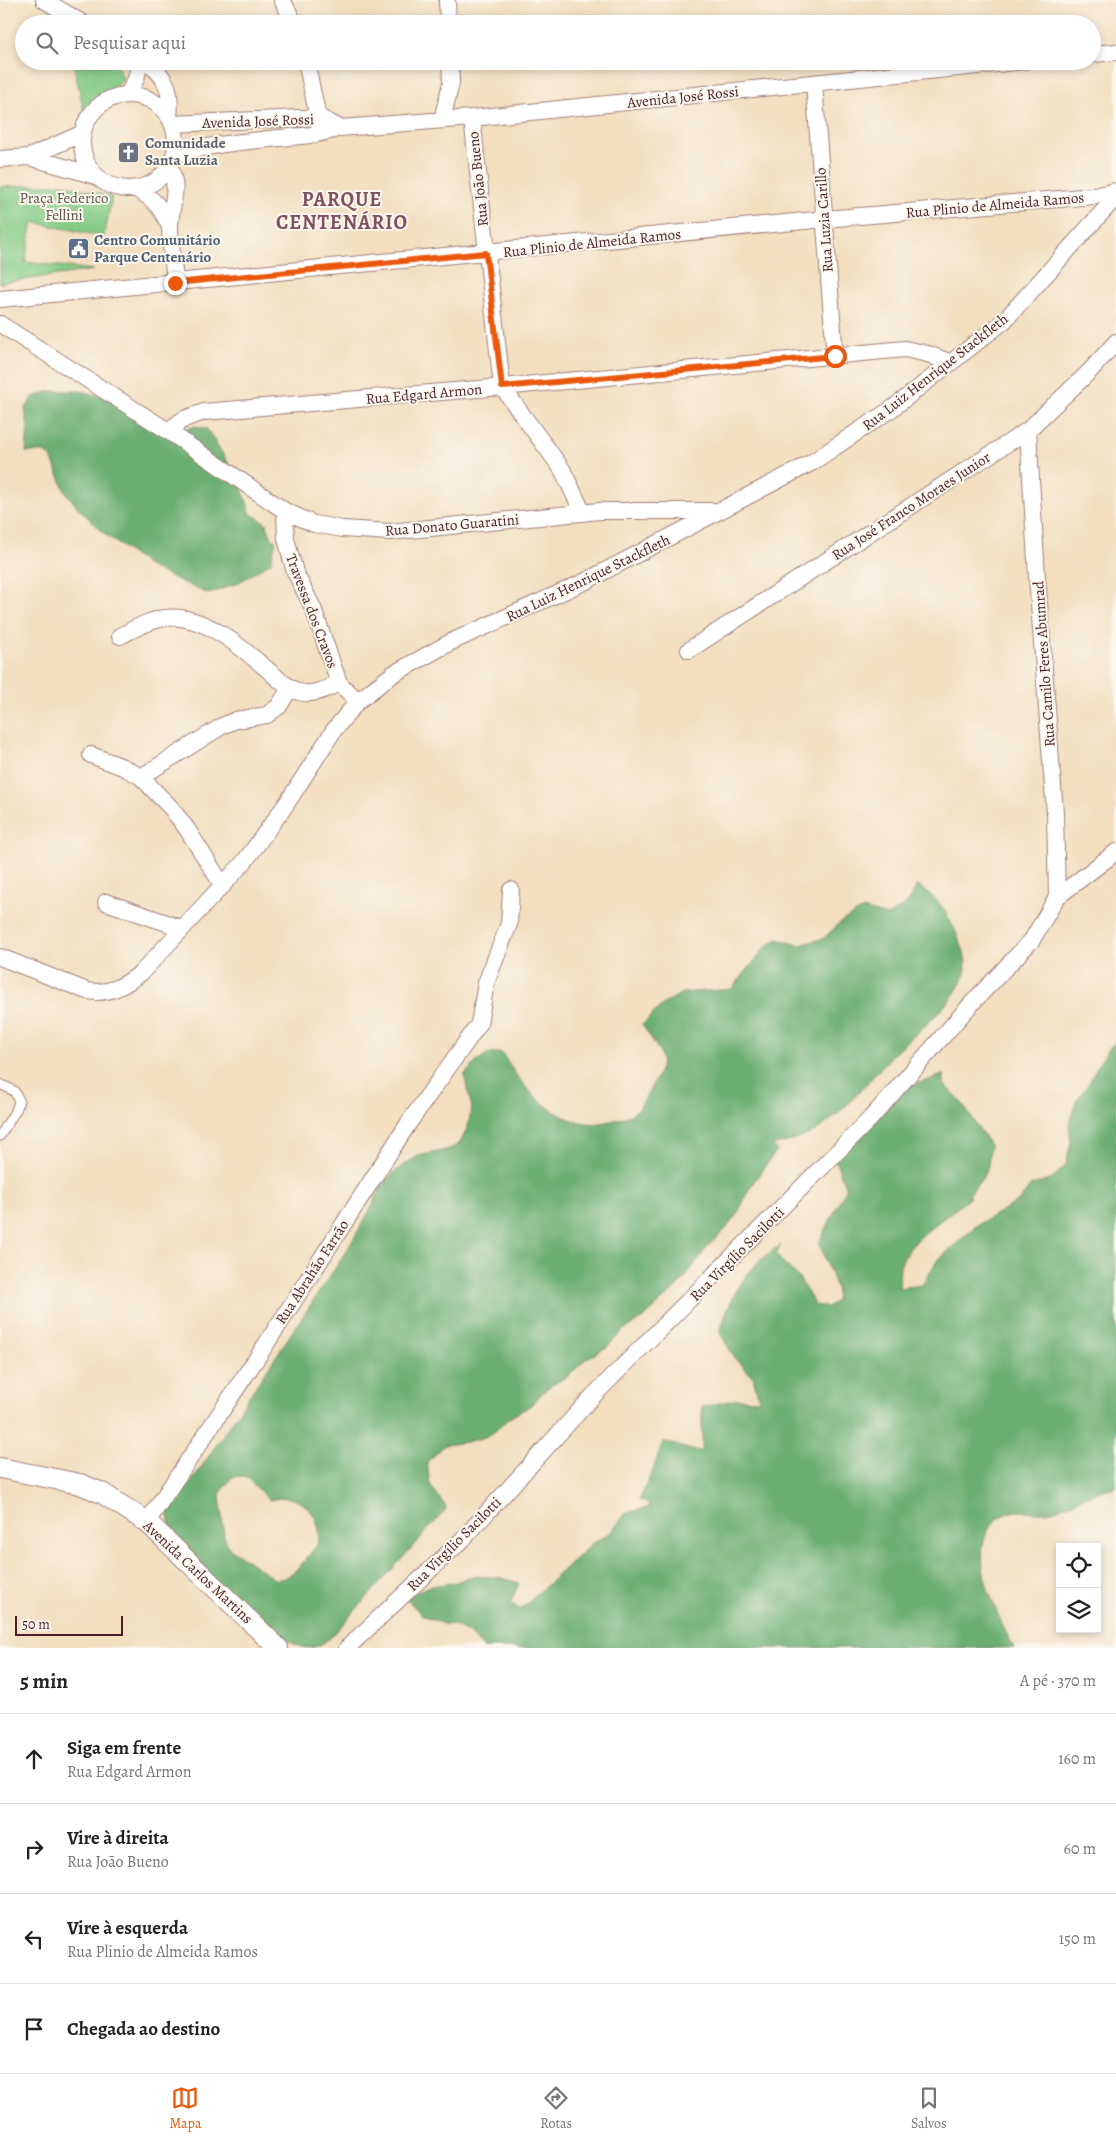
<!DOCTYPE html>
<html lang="pt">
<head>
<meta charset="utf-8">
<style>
	:root { --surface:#fff; --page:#f2f2f2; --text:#222; --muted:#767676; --line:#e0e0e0; --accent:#ea580c }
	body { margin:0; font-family:Alegreya,serif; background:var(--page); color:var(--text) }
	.controls { position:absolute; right:15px; bottom:15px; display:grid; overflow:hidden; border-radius:0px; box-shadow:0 2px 8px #0003 }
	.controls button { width:45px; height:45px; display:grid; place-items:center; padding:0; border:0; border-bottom:1px solid var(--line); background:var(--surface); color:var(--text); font:25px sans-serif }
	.scale { position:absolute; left:15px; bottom:12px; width:108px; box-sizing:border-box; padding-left:5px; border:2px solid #4a1f2b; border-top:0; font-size:14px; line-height:18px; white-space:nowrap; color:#4a1f2b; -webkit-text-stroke:4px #fbf7ec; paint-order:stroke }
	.stop { position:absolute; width:15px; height:15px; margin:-11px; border:4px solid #ea580c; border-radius:50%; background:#fff }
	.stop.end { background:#ea580c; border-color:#fff; box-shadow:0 1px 5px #0008 }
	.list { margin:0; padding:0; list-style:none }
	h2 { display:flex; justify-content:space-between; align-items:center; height:65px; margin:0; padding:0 20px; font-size:21px }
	h2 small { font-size:16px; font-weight:400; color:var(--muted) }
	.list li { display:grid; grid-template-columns:32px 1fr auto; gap:15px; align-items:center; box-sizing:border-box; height:90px; padding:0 20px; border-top:1px solid var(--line) }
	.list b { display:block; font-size:19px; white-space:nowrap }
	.list p { margin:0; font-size:16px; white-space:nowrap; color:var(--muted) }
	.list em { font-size:16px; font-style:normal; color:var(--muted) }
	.icon { flex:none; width:28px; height:28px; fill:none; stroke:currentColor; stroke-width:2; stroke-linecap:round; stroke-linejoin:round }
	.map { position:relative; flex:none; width:1116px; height:1648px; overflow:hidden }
	.search { position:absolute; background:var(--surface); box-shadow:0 2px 8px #0003; left:15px; right:15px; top:15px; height:55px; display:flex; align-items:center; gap:12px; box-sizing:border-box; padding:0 18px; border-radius:28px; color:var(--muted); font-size:19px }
	.sheet { height:425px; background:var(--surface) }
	nav { display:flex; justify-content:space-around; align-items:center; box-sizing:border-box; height:70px; border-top:1px solid var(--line); background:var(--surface); font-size:14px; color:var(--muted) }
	nav a { display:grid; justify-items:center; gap:2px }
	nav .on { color:var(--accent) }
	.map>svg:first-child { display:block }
	.green { fill:#85cb86; stroke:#687558 }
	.forest { fill:#6caf73; stroke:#5b674f; fill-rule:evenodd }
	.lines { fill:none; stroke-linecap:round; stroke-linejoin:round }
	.service-casing { stroke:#9e7e76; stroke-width:11 }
	.minor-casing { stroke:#9e7e76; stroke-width:18 }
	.tertiary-casing { stroke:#9e7e76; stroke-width:22 }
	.service { stroke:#fff; stroke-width:9 }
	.minor { stroke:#fff; stroke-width:16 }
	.tertiary { stroke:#fff; stroke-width:20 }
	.route { stroke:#ea580c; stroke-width:6 }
	.labels { text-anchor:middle; stroke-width:4; stroke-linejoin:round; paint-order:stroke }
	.street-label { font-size:15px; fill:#4a1f2b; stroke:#fbf7ec }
	.worship-label { font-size:15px; font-weight:bold; fill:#5b616d; stroke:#fbf7ec; text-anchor:start }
	.park-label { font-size:15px; fill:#5c5346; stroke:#fbf7ec }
	.service-label { font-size:15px; font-weight:bold; fill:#4e5e75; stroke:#fbf7ec; text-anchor:start }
	.district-label { font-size:20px; font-weight:bold; letter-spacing:1px; fill:#805162; stroke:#fbf7ec }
</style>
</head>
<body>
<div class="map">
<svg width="1116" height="1648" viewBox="0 0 1116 1648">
	<rect width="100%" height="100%" fill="#fbf7ec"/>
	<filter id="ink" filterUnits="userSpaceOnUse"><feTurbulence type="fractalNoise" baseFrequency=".02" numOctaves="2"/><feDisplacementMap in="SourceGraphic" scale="10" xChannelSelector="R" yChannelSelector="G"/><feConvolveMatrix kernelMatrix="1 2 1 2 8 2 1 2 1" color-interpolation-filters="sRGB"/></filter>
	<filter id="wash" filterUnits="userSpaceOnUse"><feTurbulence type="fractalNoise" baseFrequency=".0096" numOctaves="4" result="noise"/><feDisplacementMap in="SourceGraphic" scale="20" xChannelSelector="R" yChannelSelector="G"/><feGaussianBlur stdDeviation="1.12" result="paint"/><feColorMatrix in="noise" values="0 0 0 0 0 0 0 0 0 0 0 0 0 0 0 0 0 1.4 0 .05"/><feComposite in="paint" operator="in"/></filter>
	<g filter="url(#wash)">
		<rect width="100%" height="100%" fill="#f3dec0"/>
		<path class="green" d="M73,61H109L118,66L123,79L84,112Z
			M64,184L112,197L104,237L33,222L25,262L94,270L0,283V187Z"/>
		<path class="forest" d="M50,391H81L112,399L180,431L196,426L207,429L240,482L251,514L266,523L271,536L276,541L271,562L238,583L208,594L148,566L106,535L78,508L65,491L51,457L44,452H26L28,427L25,409L33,397Z
			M917,885C923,890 933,895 938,902C949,916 965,946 966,964C968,995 909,1038 889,1059C870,1079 850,1105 828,1122C813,1135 793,1142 773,1145L777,1150L750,1187L739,1211L726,1229L708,1246L681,1283L645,1317L624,1330L607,1347L586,1359L568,1376L547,1388L530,1406L509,1418L491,1435L467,1442L445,1445L427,1462L430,1485L446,1507L445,1511L333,1635C325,1642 318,1648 307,1648C275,1645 190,1560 173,1531C170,1526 167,1516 168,1509C168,1502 182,1492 188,1487L346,1252L370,1210L382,1184L398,1169L418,1156L450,1149L460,1143L467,1129L472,1108L464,1075C475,1064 485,1049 503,1054C523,1092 565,1134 611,1121C620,1119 629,1117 636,1111C642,1106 646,1096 650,1089C655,1080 664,1068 661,1057C658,1046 648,1034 642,1025L662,1005L682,993L732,989L764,949L777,939L800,945L824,938L842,921L863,909L887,916L908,903ZM245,1476L269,1500C275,1499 283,1497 289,1498C310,1502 323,1523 318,1544C308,1555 291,1583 274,1579L229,1548L224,1536L220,1494L232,1477Z
			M1116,1043V1487C1099,1490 1085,1497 1069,1504C1064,1506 1057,1510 1052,1511C1035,1515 1018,1506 1002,1516C959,1543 997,1614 1014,1648H483L468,1632L454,1625L443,1624L422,1615L405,1597L430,1586L452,1583L476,1576L502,1578L519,1583L511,1602L520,1610L590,1545L611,1532L626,1513L650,1507L645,1502L639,1500L652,1473L663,1441L691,1450L702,1451V1407L738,1399L759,1400L753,1377L735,1359L720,1333C730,1296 747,1265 781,1245L776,1255L799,1278L815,1305L827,1307L836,1301L837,1291L819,1243L846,1189L835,1159L908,1086L932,1079L944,1074V1084L961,1102L990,1145L988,1166L982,1179L968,1196H971C951,1216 905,1240 900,1268C899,1274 900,1281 899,1288L922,1285L936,1262L977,1225L1019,1201L1031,1185L1051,1180L1066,1165L1071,1142L1069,1125L1076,1101L1089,1083L1099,1063L1112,1045Z"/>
	</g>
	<g filter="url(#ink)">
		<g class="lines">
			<defs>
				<path id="service" d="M0,1084L14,1091L19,1100L17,1108L0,1136"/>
				<path id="minor" d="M44,0L84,24
					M282,0L295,24
					M447,0L448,24
					M1092,54L1116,52
					M146,61C167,77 172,91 169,116
					M306,61L320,127
					M814,83L835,356
					M128,94L136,79L140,61
					M82 142a47 47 0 1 1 94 0a47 47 0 1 1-94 0Z
					M472,118L502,387L562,469L583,513
					M442,120L451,83L450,61
					M173,124L319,117L340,128
					M175,155C209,144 243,142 279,138C300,136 320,135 340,128L472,118L1025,61
					M29,157L96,176
					M0,159L29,157L83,133
					M169,167C181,188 170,206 170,228C170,246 174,265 175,283
					M136,189C155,200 161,207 170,227
					M0,299L825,219L1094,196L1116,191
					M0,324L168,431L285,511L314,524L343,529L390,532L600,511H720
					M1028,430L1037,577L1055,813L1057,897
					M168,431L184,419L204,412L502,387L905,349L928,354L951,363
					M285,511L286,539L295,572L313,608L339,683L358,701
					M120,636C134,629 149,620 165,618C203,613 241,647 268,670C277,678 287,688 299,692C312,696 327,689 339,683
					M689,650L1028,430L1090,371L1116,342
					M91,755L123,767L141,777L171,808L187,829L223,886
					M141,777L222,726L236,720L267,715L279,706L290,688
					M106,902L181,928
					M0,957L87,991C109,995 124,986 141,973L245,861L287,803L334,730L358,701L393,674L451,642L584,582L811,463L893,408L1004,321L1116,197
					M147,1522L261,1352L410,1121L479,1024L486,983L509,924L511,890
					M347,1648L463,1539L593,1396L871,1118L973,1002L1032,940L1057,897L1116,852"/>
				<path id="tertiary" d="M0,1468L80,1484L102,1493L147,1522L278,1648"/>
			</defs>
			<use href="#service" class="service-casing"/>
			<use href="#minor" class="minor-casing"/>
			<use href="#tertiary" class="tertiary-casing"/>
			<use href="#service" class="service"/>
			<use href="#minor" class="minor"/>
			<use href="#tertiary" class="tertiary"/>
		</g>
	</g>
	<g class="lines" filter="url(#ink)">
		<path class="route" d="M175,283L486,253L502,387L835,356"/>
	</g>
	<defs>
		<symbol id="church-square" viewBox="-11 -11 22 22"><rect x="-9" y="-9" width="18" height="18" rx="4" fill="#6b7280" stroke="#fbf7ec"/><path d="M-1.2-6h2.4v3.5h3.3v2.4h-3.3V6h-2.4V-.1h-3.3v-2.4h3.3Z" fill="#fff"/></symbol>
		<symbol id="civic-square" viewBox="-11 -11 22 22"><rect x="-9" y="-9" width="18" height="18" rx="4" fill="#5c6f8a" stroke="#fbf7ec"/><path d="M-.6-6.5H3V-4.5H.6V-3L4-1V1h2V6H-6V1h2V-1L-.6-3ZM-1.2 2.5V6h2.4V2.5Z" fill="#fff"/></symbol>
	</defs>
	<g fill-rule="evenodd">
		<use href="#church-square" x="116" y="140" width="25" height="25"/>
		<use href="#civic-square" x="66" y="236" width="25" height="25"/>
	</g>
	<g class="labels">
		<g class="street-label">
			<text transform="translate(683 97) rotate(-6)" y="5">Avenida José Rossi</text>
			<text transform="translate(258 121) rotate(-2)" y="5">Avenida José Rossi</text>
			<text transform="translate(478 179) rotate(-96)" y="5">Rua João Bueno</text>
			<text transform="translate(995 205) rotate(-5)" y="5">Rua Plinio de Almeida Ramos</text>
			<text transform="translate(824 220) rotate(-94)" y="5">Rua Luzia Carillo</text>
			<text transform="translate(592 243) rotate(-6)" y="5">Rua Plinio de Almeida Ramos</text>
			<text transform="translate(935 372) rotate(-38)" y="5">Rua Luiz Henrique Stackfleth</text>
			<text transform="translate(424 394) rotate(-5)" y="5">Rua Edgard Armon</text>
			<text transform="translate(911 506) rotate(-33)" y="5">Rua José Franco Moraes Junior</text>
			<text transform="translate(452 525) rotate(-5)" y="5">Rua Donato Guaratini</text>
			<text transform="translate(588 578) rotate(-26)" y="5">Rua Luiz Henrique Stackfleth</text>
			<text transform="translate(312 611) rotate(69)" y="5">Travessa dos Cravos</text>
			<text transform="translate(1044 664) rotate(-94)" y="5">Rua Camilo Feres Abumrad</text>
			<text transform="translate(737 1254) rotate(-45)" y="5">Rua Virgílio Sacilotti</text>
			<text transform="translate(312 1272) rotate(-57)" y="5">Rua Abrahão Farrão</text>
			<text transform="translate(454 1544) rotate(-45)" y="5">Rua Virgílio Sacilotti</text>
			<text transform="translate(198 1572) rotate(43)" y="5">Avenida Carlos Martins</text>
		</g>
		<g class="worship-label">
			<text x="145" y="148">Comunidade<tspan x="145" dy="17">Santa Luzia</tspan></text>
		</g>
		<g class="park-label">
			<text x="64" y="203">Praça Federico<tspan x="64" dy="17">Fellini</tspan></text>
		</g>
		<g class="service-label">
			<text x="94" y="245">Centro Comunitário<tspan x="94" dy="17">Parque Centenário</tspan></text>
		</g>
		<g class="district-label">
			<text x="342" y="206">PARQUE<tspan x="342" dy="23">CENTENÁRIO</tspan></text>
		</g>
	</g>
</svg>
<div class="controls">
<button><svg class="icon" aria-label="locate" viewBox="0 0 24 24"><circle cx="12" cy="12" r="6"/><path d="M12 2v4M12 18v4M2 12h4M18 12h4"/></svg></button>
<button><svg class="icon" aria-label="layers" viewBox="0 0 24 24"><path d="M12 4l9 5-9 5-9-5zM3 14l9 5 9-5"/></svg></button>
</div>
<div class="scale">50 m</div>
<div class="stop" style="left:835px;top:356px"></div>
<div class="stop end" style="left:175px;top:283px"></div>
<div class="search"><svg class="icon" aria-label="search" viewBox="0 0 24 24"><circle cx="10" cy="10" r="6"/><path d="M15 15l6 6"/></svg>Pesquisar aqui</div>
</div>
<section class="sheet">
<h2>5 min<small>A pé · 370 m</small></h2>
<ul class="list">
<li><svg class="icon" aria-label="ahead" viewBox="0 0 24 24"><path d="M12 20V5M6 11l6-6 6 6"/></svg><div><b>Siga em frente</b><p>Rua Edgard Armon</p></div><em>160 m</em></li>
<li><svg class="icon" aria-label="right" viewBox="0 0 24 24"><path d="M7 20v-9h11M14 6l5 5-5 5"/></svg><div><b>Vire à direita</b><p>Rua João Bueno</p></div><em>60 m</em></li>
<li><svg class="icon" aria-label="left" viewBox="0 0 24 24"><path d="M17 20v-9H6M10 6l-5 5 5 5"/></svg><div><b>Vire à esquerda</b><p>Rua Plinio de Almeida Ramos</p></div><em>150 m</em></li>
<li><svg class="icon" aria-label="arrive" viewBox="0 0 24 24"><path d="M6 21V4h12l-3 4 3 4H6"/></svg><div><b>Chegada ao destino</b></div></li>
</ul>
</section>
<nav>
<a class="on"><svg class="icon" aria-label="map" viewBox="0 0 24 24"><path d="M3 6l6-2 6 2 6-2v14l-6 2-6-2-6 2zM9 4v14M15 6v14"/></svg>Mapa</a>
<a><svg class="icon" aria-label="directions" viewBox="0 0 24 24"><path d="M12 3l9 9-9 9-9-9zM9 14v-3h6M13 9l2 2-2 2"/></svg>Rotas</a>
<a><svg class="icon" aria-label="saved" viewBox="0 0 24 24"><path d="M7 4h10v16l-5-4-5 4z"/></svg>Salvos</a>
</nav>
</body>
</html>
